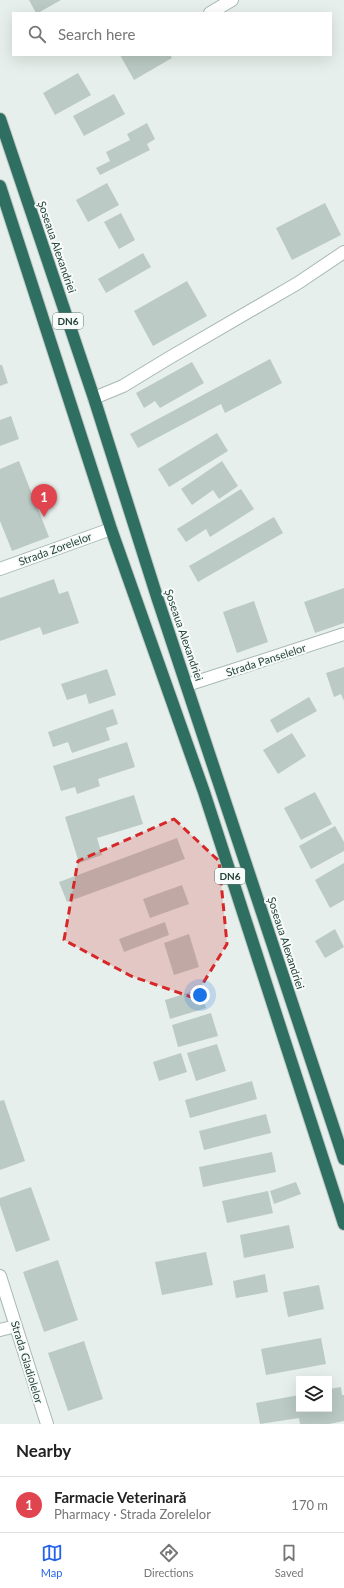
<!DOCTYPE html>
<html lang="en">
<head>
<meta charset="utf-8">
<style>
	:root { --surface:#fff; --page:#f2f2f2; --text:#222; --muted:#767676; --line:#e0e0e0; --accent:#2563eb }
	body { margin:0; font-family:Lato,sans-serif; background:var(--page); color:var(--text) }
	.controls { position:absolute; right:12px; bottom:12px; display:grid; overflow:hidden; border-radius:0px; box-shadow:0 4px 16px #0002 }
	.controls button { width:36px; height:36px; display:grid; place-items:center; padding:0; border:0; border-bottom:1px solid var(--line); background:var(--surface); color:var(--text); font:20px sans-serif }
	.you { position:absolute; left:200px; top:995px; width:14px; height:14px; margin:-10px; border:3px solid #fff; border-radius:50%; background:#1a73e8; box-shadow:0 0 0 6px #1a73e833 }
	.badge { display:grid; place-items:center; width:26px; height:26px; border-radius:50%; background:var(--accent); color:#fff; font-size:13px; font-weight:700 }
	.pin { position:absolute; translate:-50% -33px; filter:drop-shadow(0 1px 2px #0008) }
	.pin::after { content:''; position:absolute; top:21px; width:14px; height:12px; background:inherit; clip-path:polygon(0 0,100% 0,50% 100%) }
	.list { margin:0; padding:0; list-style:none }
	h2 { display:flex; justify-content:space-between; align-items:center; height:52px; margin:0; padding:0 16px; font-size:17px }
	h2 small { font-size:13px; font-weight:400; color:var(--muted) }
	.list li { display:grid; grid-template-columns:26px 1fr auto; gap:12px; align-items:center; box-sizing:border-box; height:56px; padding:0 16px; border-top:1px solid var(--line) }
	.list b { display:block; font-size:15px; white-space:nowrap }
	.list p { margin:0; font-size:13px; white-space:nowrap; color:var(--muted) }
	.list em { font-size:13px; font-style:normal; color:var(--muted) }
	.icon { flex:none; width:22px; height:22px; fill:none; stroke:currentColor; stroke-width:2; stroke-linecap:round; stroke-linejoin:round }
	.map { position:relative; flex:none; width:344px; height:1424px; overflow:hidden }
	.search { position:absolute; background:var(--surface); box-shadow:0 4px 16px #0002; left:12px; right:12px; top:12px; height:44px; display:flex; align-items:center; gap:10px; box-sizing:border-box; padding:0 14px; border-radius:0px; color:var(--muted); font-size:15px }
	.sheet { height:108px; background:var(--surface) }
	nav { display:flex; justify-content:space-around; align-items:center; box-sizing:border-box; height:56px; border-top:1px solid var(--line); background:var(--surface); font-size:11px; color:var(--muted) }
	nav a { display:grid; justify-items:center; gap:2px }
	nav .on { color:var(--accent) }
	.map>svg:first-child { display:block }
	.building { fill:#bbcac4 }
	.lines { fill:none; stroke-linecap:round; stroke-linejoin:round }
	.minor-casing { stroke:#a8b8b2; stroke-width:14 }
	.highway-casing { stroke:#c2cac8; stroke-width:14 }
	.minor { stroke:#fff; stroke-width:12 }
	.highway { stroke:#2f6f62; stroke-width:12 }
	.marked { fill:#d62828; fill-opacity:0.2; stroke:#d62828; stroke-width:3; stroke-dasharray:8 5; stroke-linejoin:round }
	.labels { text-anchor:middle; stroke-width:4; stroke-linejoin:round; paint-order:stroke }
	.shield { fill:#f7fbf9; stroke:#637a73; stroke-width:1 }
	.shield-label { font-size:10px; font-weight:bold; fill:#24423a }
	.street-label { font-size:11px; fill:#24423a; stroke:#f7fbf9 }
</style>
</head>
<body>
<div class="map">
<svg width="344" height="1424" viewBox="0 0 344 1424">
	<rect width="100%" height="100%" fill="#e6efeb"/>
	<path class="building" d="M29,0H61L38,13H36Z
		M120,55H170L172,58L134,80Z
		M78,73L91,95L55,115L43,93Z
		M114,94L125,114L84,136L73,116Z
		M147,123L155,139L147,144L150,150L100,175L96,168L110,161L106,152L130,140L127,134Z
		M107,183L119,205L88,222L76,200Z
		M325,203L341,235L292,260L276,228Z
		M121,213L135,240L119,249L104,222Z
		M143,253L151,267L106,293L98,279Z
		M187,281L207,316L153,346L134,311Z
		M270,359L282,383L225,413L221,404L138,448L130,434Z
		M192,362L204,383L160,408L155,401L144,408L136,393Z
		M0,365H2L8,383L0,386Z
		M11,416L19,439L0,446V420Z
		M217,433L228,451L169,487L158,469Z
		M19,461L49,537L12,551L0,521V469Z
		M222,461L238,486L219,499L213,490L192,505L181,489Z
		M241,489L254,509L210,537L206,529L186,542L177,529Z
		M274,517L283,533L198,582L189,566Z
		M54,579L59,594L68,591L79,623L43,635L40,627L0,641V598Z
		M344,588V623L315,633L304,602Z
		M254,601L268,642L237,653L223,612Z
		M344,667V701L341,694L334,697L326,673Z
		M107,669L116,695L89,704L86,694L67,700L61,684Z
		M309,697L317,711L277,733L270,720Z
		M113,709L118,724L106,728L110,740L72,753L68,742L53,747L48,732Z
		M292,733L306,756L278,774L263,750Z
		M127,742L135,767L98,779L100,786L77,794L75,787L61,791L53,766Z
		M315,792L332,824L301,840L284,808Z
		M134,795L143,824L97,838L102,855L79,863L65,817Z
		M335,826L344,842V851L311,869L299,846Z
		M177,838L185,859L67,902L59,882Z
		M344,863V900L330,908L315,880Z
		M182,885L189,904L150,918L143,899Z
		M165,922L169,935L124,952L119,939Z
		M335,929L344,947L325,958L315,941Z
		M189,934L199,967L174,975L164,943Z
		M200,989L206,1008L170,1019L165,1000Z
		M211,1013L218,1036L178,1047L172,1025Z
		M217,1044L226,1071L196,1081L187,1053Z
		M181,1053L187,1072L159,1081L153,1062Z
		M252,1081L257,1099L190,1118L185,1100Z
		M4,1100L25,1161L0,1170V1101Z
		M266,1114L271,1133L204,1150L199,1131Z
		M272,1152L276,1172L203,1187L199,1167Z
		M296,1182L301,1194L274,1204L270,1191Z
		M31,1187L50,1240L16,1252L0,1205V1198Z
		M268,1191L273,1213L227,1223L222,1201Z
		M289,1225L294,1248L244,1258L240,1235Z
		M206,1252L213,1285L162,1295L155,1262Z
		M58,1260L78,1320L44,1332L23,1272Z
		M265,1274L268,1292L236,1298L233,1281Z
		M319,1285L324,1309L288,1317L283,1292Z
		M321,1338L326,1364L266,1375L261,1349Z
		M84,1341L103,1399L68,1411L48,1353Z
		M341,1387L342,1395H344V1421L329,1424H300L299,1418L260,1424L256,1403L299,1395V1409H329V1389Z"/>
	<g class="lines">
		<defs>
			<path id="minor" d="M210,13L232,0
				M94,398L123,386L169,358L298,283L344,252
				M0,569L111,529
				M187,685L344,634
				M0,1276L47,1424
				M0,1330L16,1326"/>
			<path id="highway" d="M0,119L94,398L157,597L344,1159
				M0,186L111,529L204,792L344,1224"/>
		</defs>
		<use href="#minor" class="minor-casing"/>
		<use href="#highway" class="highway-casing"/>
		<use href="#minor" class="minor"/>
		<use href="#highway" class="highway"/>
	</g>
	<path class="marked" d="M174,819L219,861L227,944L194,998L131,976L64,940L78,861Z"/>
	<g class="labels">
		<g class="shield">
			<rect x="53" y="313" width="30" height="16" rx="3"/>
			<rect x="215" y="868" width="30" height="16" rx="3"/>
		</g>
		<g class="shield-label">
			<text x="68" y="325">DN6</text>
			<text x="230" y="880">DN6</text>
		</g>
		<g class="street-label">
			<text transform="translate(57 247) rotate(71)" y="4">Șoseaua Alexandriei</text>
			<text transform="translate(55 549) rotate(-20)" y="4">Strada Zorelelor</text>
			<text transform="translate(184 635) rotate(71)" y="4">Șoseaua Alexandriei</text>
			<text transform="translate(266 660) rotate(-18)" y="4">Strada Panselelor</text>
			<text transform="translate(286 943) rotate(72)" y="4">Șoseaua Alexandriei</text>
			<text transform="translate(27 1362) rotate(73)" y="4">Strada Gladiolelor</text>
		</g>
	</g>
</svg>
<div class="controls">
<button><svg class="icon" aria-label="layers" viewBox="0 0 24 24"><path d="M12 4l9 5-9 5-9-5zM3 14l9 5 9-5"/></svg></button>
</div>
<div class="you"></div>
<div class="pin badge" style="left:44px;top:517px;background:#e0444e">1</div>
<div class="search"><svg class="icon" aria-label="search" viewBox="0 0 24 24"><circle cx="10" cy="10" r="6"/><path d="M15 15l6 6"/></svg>Search here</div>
</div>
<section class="sheet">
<h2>Nearby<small></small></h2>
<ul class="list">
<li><span class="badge" style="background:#e0444e">1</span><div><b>Farmacie Veterinară</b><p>Pharmacy · Strada Zorelelor</p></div><em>170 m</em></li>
</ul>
</section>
<nav>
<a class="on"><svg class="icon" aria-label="map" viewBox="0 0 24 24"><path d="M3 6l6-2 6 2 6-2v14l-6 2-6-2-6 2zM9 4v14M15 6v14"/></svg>Map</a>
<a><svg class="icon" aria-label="directions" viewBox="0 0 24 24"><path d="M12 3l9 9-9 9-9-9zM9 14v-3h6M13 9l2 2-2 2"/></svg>Directions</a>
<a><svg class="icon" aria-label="saved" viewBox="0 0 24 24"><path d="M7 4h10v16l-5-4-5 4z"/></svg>Saved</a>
</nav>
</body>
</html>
